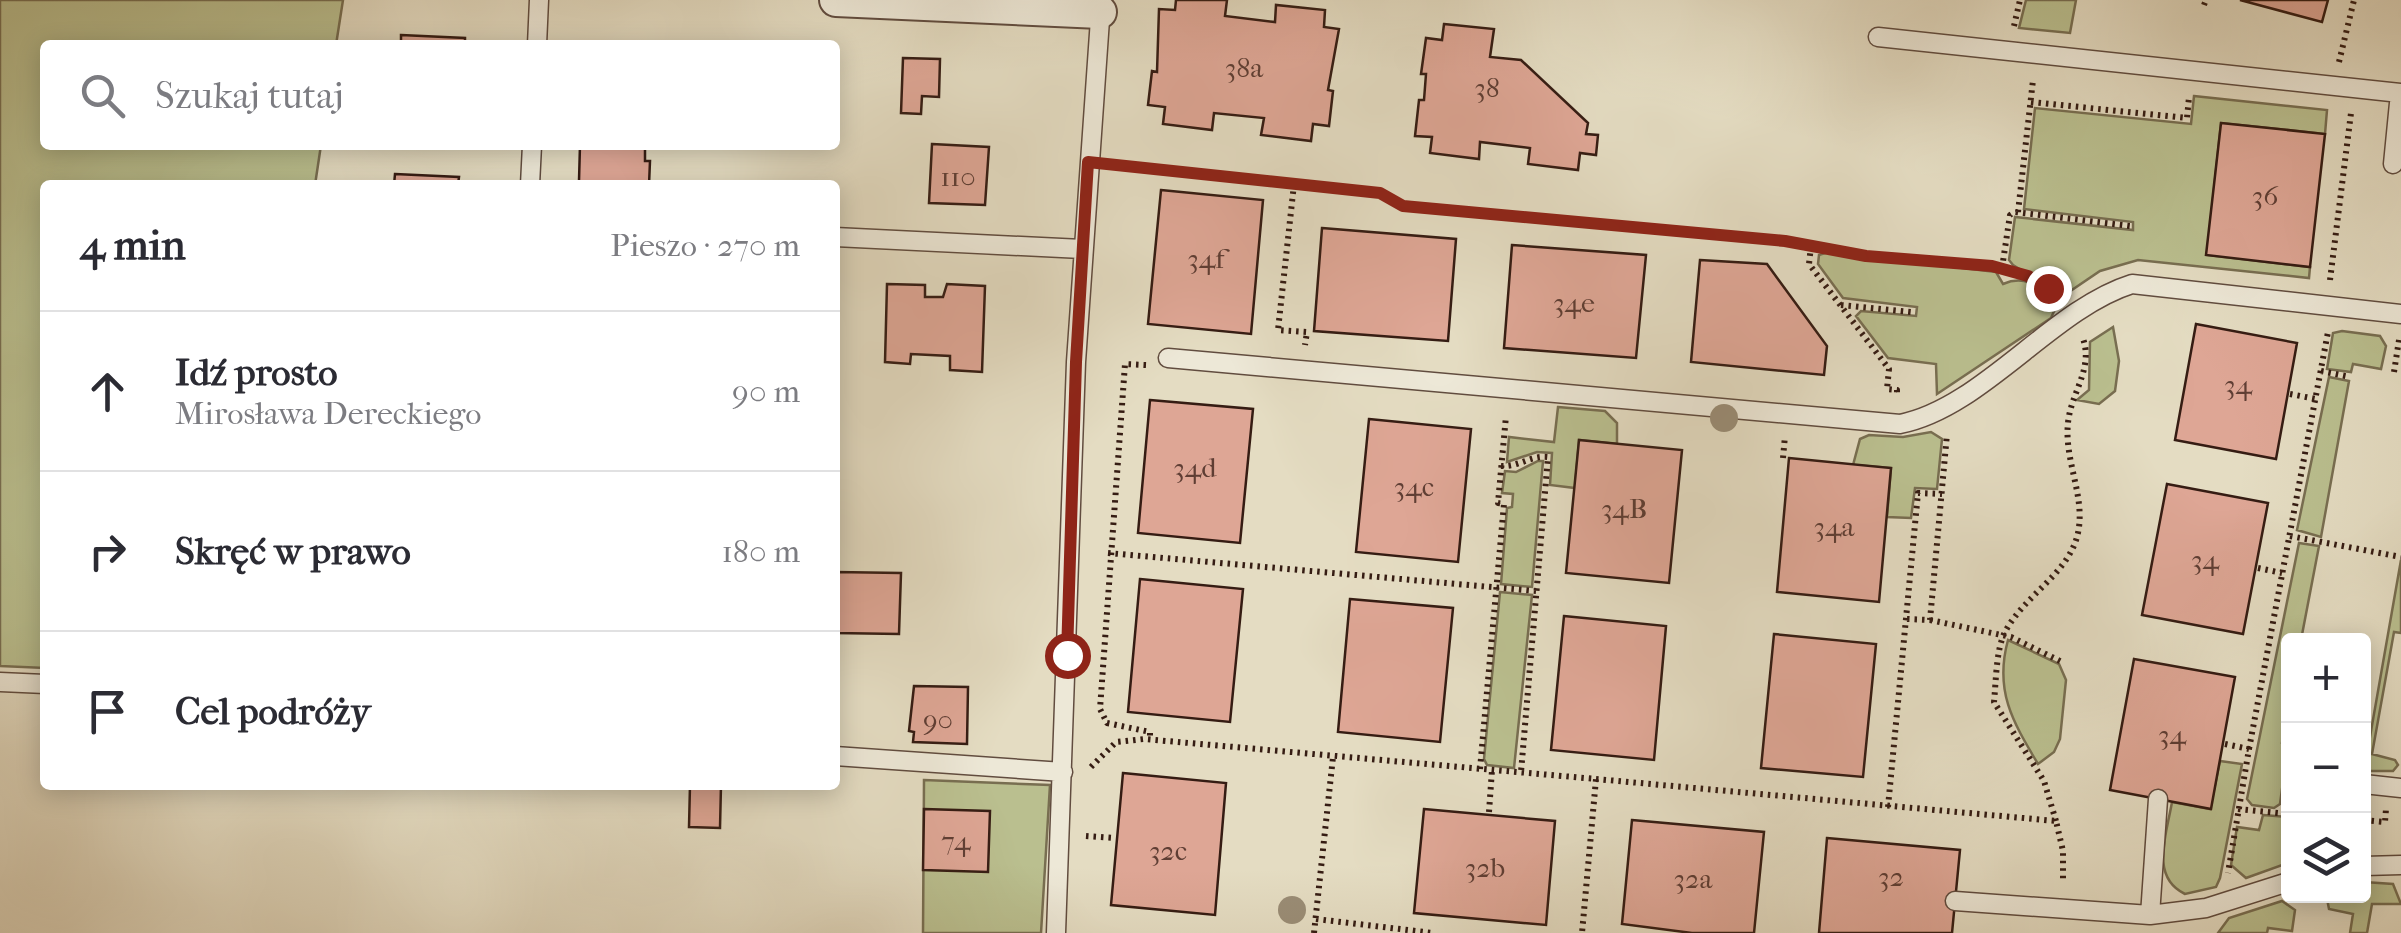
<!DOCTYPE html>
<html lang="pl">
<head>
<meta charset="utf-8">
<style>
	:root { --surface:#fff; --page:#f7f7f7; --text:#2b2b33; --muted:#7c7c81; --line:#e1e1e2 }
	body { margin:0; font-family:"IM FELL French Canon",serif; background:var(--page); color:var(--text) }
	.controls { position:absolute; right:30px; bottom:30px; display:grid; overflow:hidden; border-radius:10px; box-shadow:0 5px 25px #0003 }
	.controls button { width:90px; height:90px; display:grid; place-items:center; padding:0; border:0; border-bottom:2px solid var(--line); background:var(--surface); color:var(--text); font:50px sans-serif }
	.stop { position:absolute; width:30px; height:30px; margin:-22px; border:8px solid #8f2418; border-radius:50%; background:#fff }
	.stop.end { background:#8f2418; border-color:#fff; box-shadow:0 2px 10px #0008 }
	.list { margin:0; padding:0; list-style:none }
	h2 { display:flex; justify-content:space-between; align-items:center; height:130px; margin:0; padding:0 40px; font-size:42px }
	h2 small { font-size:32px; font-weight:400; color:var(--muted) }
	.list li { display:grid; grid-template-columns:65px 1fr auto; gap:30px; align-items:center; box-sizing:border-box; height:160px; padding:0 40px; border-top:2px solid var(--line) }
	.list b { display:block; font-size:38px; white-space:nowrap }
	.list p { margin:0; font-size:32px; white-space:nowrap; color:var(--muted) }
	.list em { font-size:32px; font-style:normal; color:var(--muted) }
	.icon { flex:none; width:55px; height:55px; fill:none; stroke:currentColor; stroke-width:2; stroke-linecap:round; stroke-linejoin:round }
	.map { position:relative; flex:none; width:2401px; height:933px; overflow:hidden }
	.search { position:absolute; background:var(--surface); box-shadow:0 5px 25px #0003; left:40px; top:40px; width:800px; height:110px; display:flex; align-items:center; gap:25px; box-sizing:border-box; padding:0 35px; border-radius:10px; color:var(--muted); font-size:38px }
	.panel { position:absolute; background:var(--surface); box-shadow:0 5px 25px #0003; left:40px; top:180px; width:800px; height:610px; border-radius:10px }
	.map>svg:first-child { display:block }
	.green { fill:#babf8f; stroke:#786e51; stroke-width:2.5 }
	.building { fill:#dea695; stroke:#351c13; stroke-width:2.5 }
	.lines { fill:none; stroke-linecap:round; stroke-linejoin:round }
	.lane-casing { stroke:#614c3f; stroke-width:21 }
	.street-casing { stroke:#614c3f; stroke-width:36 }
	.path { stroke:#351c13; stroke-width:6; stroke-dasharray:2.5 5; stroke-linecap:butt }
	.lane { stroke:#ede8d7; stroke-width:18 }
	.street { stroke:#ede8d7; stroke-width:32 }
	.tree { fill:#9a8d76 }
	.route { stroke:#8f2418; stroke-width:12 }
	.labels { text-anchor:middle; stroke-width:8; stroke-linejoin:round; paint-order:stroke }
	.number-label { font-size:28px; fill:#5f3e34 }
</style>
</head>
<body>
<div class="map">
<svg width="2401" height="933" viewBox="0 0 2401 933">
	<rect width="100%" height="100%" fill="#e4dcc2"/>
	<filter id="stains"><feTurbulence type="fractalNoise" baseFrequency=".002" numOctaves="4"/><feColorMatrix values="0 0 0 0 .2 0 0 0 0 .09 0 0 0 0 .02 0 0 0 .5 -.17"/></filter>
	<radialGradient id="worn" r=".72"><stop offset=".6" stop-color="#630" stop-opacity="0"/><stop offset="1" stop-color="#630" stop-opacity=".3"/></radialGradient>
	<path class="green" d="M0,0H343L336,45H45V145H321L315,185H45V668L0,666Z
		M2026,0H2076L2070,33L2019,28Z
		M2194,96L2327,110L2325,134L2221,123L2207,255L2310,267L2309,278L2138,260L2100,271L2063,296L2013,265L2009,260L2015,217L2133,230V222L2024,209L2035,108L2191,124Z
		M1828,252L1996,272L2003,284C2024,275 2037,285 2053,298L2055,309L2051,318L1937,394L1936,364L1888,358L1856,316L1861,311L1916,316L1917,307L1843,298L1818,264L1819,255Z
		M2113,327L2119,361L2115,391L2099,404L2077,400L2089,390L2090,342Z
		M2342,331L2380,336L2386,346L2381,369L2353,364L2351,372L2327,369L2333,333Z
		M2329,377L2349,381L2321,537L2297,530Z
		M1558,407L1605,411L1617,423V444L1579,440L1575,488L1550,485L1552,453L1537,452L1507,462L1509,437L1554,442Z
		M1931,432L1942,439L1937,489L1915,488L1911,518L1887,517L1891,468L1853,465L1860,439L1869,435L1903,437Z
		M1538,461H1543L1532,587L1501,584L1507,508L1512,507L1513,494L1502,493L1505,471L1516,472Z
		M2299,543L2319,546L2301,640H2288V706L2282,743L2288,745L2280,804L2274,808L2252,805L2247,799Z
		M2401,560V633L2394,632L2372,754L2395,760L2398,765L2393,771H2364Z
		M1500,592L1532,595L1514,768L1487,765L1484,759Z
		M2008,640L2059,664L2066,680L2060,739L2054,752L2038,764C2013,722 1994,691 2008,640Z
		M2220,761L2242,764L2220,878L2216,887L2185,894C2149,877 2167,833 2172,802L2210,809Z
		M924,780L1050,785L1041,933H923Z
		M2263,815L2288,817V863L2246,878L2231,865L2237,827L2259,830Z
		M2364,882L2393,884L2401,904H2372L2367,933H2350L2353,914L2329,909L2327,899L2364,896Z
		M2282,901L2295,910L2292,931L2268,928L2267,933H2218L2229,918Z"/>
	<path class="building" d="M1176,0H1227L1225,16L1275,22L1276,5L1325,10L1324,27L1339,29L1328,90L1333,91L1329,126L1313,124L1311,141L1261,135L1264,118L1214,113L1212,130L1163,124L1165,107L1148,105L1152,71L1157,72L1159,9L1175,10Z
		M2240,0H2328L2322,22Z
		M1444,24L1494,29L1490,57L1521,60L1588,123L1586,134L1598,135L1596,155L1580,153L1578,170L1528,164L1530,148L1480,142L1479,159L1430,153L1432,137L1415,136L1419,100H1424L1426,74H1421L1426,38L1442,40Z
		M401,35L465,38V45H401Z
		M903,58L940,59L939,97L922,96L921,114L901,113Z
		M2221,123L2325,134L2310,267L2206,255Z
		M932,144L989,147L985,205L929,203Z
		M580,145H645V161H650L649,185L579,181Z
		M395,174L459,177L458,185H394Z
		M1161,190L1263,200L1251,334L1148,324Z
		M1322,228L1456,239L1448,341L1314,331Z
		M1512,245L1646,255L1636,358L1504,348Z
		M1700,260L1767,264L1827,346L1824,375L1691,362Z
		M887,284L925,285V297H943L947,284L985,286L982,372L950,370V356L911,354L910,364L885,362Z
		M2196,324L2297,343L2276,459L2175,440Z
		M1150,400L1253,409L1240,543L1138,533Z
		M1369,419L1471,429L1458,562L1356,552Z
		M1579,440L1682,450L1669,583L1566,573Z
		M1789,458L1891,468L1879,602L1777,592Z
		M2167,484L2268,503L2243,634L2142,615Z
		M835,572L901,573L899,634L835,633Z
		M1140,579L1243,589L1230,722L1128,712Z
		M1350,599L1453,608L1440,742L1338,732Z
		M1564,616L1666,626L1654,760L1551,750Z
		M1774,634L1876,644L1863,777L1761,768Z
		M2134,659L2235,677L2211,809L2110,790Z
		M914,686L968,687L967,744L913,742L914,732L909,731Z
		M1123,773L1226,783L1215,915L1111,905Z
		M690,785H721L720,828L689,827Z
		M924,809L990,811L988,872L923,870Z
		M1424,809L1555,821L1546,925L1414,913Z
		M1632,820L1764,832L1754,933H1692L1622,924Z
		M1827,838L1960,850L1952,933H1819Z"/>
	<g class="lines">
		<defs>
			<path id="lane" d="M1878,37L2400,93L2393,164
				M537,45L539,0
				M530,185L532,145
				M835,237L1082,249
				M1168,358L1900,424C1982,408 2052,309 2132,284L2401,314
				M0,682L45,684
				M835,756L1063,772
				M2364,784L2401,788
				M2364,866L2401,865
				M1955,901L2150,915L2206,908L2288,882
				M2150,915L2158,799
				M1056,933L1076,362L1101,5"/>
			<path id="street" d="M836,0L1100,12"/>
		</defs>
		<use href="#lane" class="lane-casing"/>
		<use href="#street" class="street-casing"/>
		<path class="path" d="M2204,5L2206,0
			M2014,26L2020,0
			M2339,62L2354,0
			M2031,102L2187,118L2189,97
			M1116,164L1380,193L1403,206L1785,241L1866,256L1992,267L2038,281L2057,297
			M1294,184L1278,330L1307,332L1305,345
			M2018,212L2033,80
			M1811,246L1809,264L1889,369L1887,389L1897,390V397
			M2002,268L2010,215L2015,212L2130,226
			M2330,280L2351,113
			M1841,305L1911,312
			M1146,365L1125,364L1100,709L1107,723L1150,732V739
			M2321,371L2350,377
			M2394,372L2399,340
			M2290,394L2316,399
			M1783,458L1785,436
			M1501,466C1519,467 1531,455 1548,457L1521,772
			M2290,536L2401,557
			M1108,553L1536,591
			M2258,568L2282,573
			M1907,619L1930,620L1947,434
			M1930,620L2011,637L2064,663
			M2225,744L2249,749L2228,873
			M2249,749L2328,332
			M1091,767L1116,742L1144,739L1596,779L1582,933
			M1480,769L1504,504L1498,503L1506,416
			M1596,779L2056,821L2063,851V883
			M1888,807L1918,493L1942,494
			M2238,809L2288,814
			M1489,812L1492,770
			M2284,813L2288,787
			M2364,820L2385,822L2386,809
			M2056,821L2044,781L1994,702C1996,682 1996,652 2004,634C2022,597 2066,576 2077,537C2088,497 2061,458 2069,416C2074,389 2094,365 2082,336
			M1086,836L1114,838
			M1316,919L1433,933
			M1314,933L1333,757"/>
		<use href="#lane" class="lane"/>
		<use href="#street" class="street"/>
	</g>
	<g class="tree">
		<circle cx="1724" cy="418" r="14"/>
		<circle cx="1292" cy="910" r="14"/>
	</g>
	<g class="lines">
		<path class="route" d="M1067,655L1076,362L1088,162L1380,193L1403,206L1785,241L1866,256L1992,266L2028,276L2048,288"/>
	</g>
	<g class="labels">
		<g class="number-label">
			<text x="1244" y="77">38a</text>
			<text x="1487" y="97">38</text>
			<text x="958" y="186">110</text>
			<text x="2265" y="205">36</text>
			<text x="1206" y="268">34f</text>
			<text x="1574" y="312">34e</text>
			<text x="2238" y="394">34</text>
			<text x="1195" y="477">34d</text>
			<text x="1414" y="496">34c</text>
			<text x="1624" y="518">34B</text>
			<text x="1834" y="536">34a</text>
			<text x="2205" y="569">34</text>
			<text x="938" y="729">90</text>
			<text x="2172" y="744">34</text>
			<text x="956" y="850">74</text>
			<text x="1168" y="860">32c</text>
			<text x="1485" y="877">32b</text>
			<text x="1891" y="886">32</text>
			<text x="1693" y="888">32a</text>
		</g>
	</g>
	<rect width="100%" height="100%" filter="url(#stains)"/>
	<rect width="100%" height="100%" fill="url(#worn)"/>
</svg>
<div class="controls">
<button>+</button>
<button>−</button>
<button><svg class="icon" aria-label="layers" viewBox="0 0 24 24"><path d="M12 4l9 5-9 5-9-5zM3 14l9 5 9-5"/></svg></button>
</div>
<div class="stop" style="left:1067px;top:655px"></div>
<div class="stop end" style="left:2048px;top:288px"></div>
<div class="search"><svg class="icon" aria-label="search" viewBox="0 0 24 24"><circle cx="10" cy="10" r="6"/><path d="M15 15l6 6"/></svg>Szukaj tutaj</div>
<section class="panel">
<h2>4 min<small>Pieszo · 270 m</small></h2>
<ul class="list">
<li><svg class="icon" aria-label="ahead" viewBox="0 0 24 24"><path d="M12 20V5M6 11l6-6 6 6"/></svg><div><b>Idź prosto</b><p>Mirosława Dereckiego</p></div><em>90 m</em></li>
<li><svg class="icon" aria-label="right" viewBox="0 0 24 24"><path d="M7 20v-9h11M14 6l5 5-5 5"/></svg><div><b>Skręć w prawo</b></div><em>180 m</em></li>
<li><svg class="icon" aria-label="arrive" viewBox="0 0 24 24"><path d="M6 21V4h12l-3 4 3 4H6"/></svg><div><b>Cel podróży</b></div></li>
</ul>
</section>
</div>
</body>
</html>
